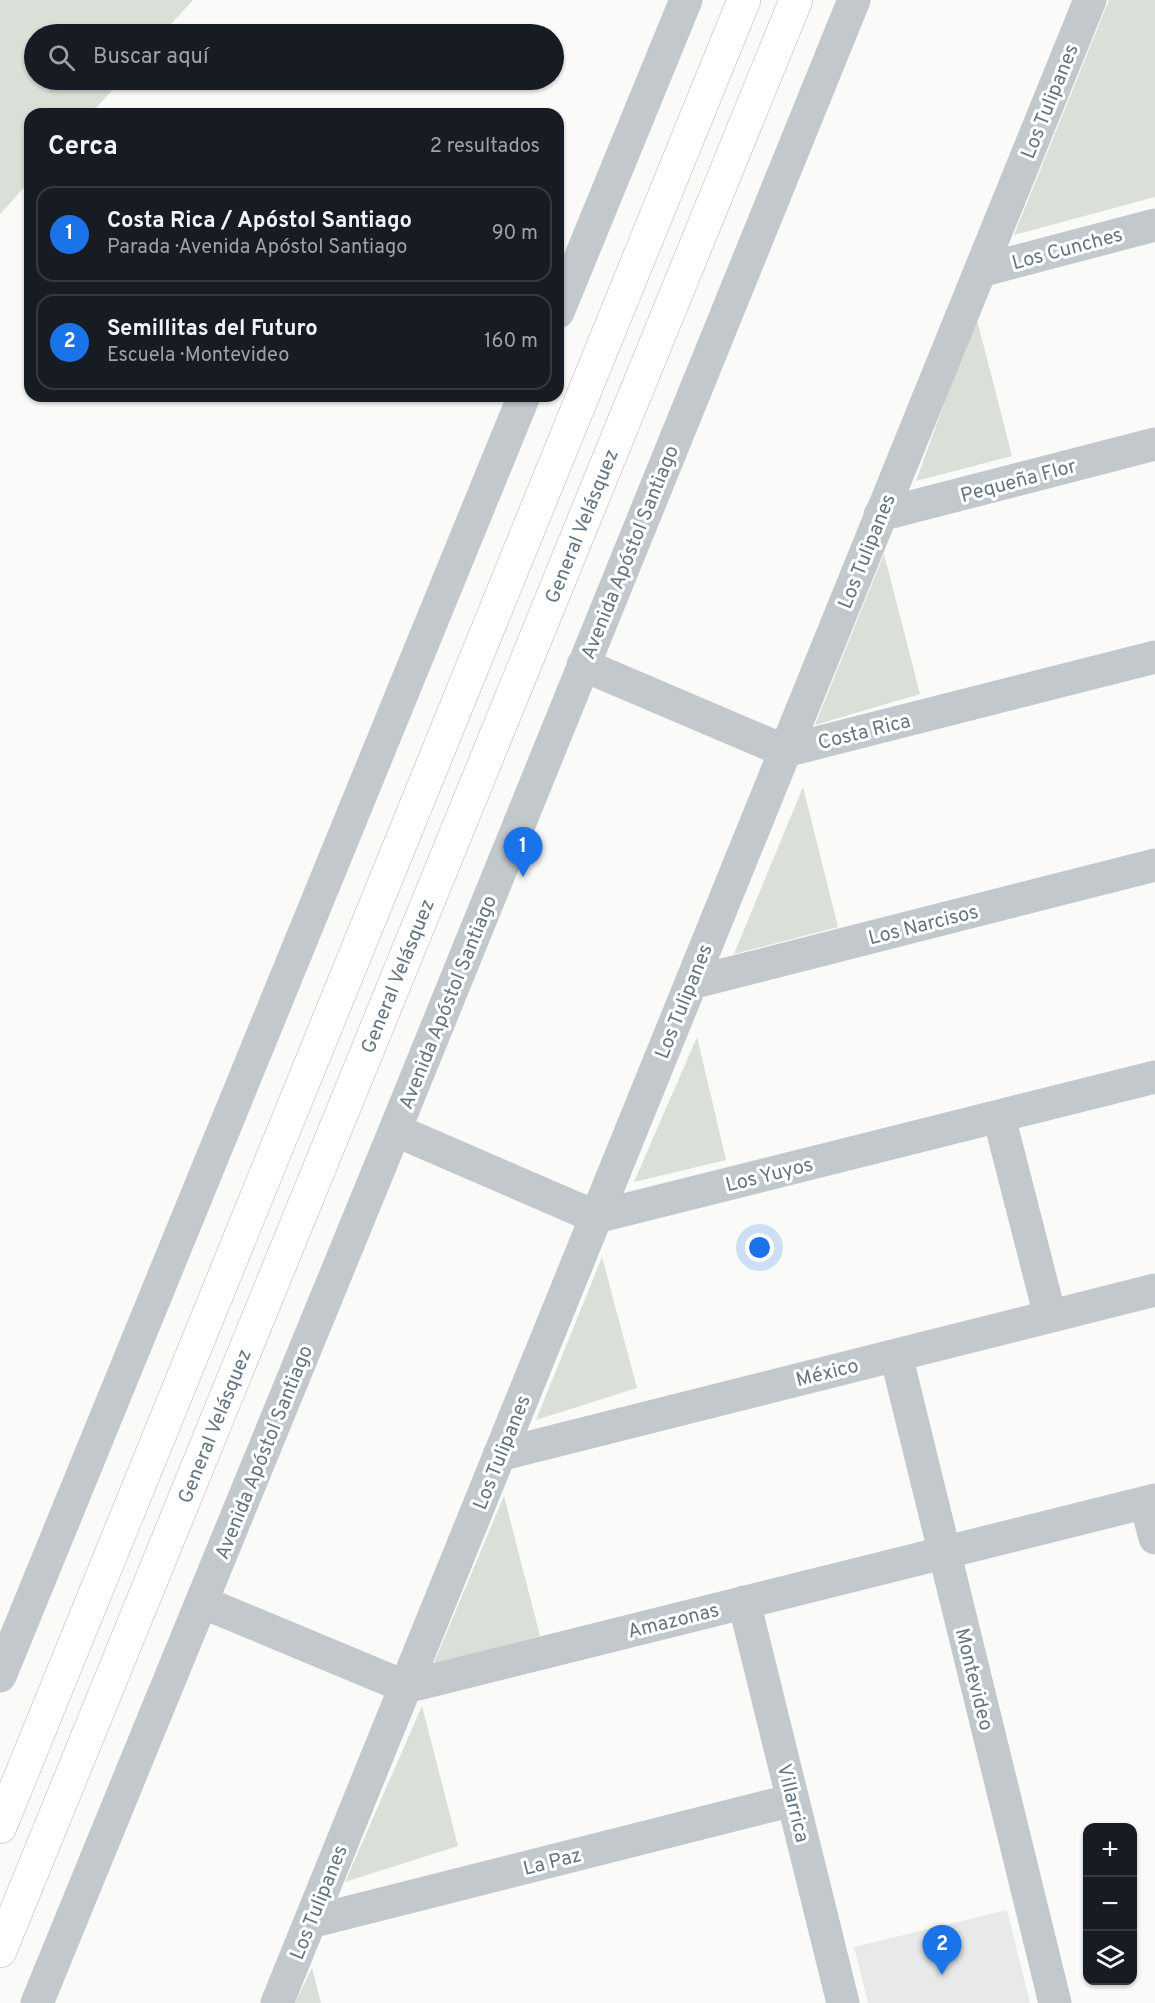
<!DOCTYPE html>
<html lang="es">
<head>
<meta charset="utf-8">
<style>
	:root { --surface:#171b24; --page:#20242c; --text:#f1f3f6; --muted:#9ea1a6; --line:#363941; --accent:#1a73e8 }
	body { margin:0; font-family:Overpass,sans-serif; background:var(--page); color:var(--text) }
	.controls { position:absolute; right:18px; bottom:18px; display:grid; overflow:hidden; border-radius:12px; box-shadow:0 2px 4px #0004 }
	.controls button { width:54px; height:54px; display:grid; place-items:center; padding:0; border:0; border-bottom:2px solid var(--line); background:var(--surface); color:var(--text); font:30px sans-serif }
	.you { position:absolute; left:760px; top:1248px; width:21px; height:21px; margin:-15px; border:4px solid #fff; border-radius:50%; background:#1a73e8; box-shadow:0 0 0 9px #1a73e833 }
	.badge { display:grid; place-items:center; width:39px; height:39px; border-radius:50%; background:var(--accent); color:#fff; font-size:20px; font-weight:700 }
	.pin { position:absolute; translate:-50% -50px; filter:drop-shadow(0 2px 3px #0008) }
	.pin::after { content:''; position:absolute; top:32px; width:21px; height:18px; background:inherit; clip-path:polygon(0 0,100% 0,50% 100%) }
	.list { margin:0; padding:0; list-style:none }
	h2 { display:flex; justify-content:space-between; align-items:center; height:78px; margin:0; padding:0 24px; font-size:26px }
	h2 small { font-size:20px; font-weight:400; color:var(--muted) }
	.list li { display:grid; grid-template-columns:39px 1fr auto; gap:18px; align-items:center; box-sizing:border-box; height:96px; margin:0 12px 12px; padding:0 12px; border:2px solid var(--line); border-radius:18px }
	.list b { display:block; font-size:22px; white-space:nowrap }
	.list p { margin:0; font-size:20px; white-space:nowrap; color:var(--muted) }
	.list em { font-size:20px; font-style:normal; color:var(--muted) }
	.icon { flex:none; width:33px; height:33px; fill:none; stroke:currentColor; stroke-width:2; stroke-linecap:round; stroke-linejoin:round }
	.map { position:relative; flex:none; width:1155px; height:2003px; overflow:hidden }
	.search { position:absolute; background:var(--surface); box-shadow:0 2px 4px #0004; left:24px; top:24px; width:540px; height:66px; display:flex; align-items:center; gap:15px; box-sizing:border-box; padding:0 21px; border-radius:33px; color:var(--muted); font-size:22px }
	.panel { position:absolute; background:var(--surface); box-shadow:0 2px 4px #0004; left:24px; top:108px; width:540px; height:294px; border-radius:18px }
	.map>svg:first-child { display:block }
	.built { fill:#e8e9e9 }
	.green { fill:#dadfd7 }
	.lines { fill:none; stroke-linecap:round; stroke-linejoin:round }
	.highway-casing { stroke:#b4b9bd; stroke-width:34 }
	.minor { stroke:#c3c8cc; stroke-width:33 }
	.highway { stroke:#fff; stroke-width:33 }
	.labels { text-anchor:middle; stroke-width:6; stroke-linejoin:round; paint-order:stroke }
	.street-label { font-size:20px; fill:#657683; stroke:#fff }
</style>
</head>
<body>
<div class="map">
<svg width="1155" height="2003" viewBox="0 0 1155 2003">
	<rect width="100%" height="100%" fill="#fafaf8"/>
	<path class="built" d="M1007,1910L1030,2003H868L854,1947Z"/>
	<path class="green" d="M0,0H193L162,34H34V80H122L90,114H30V181L0,214Z
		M1109,0H1155V197L1014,235Z
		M976,316L1012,456L916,481Z
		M884,554L920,694L815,725Z
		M803,787L838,927L734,954Z
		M697,1037L726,1160L634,1182Z
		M602,1257L637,1388L536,1420Z
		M504,1496L540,1636L433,1665Z
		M422,1706L458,1846L345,1882Z
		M312,1968L321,2003H295Z"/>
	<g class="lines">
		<defs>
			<path id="highway" d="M0,1827L744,0
				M0,1951L796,0"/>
		</defs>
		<use href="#highway" class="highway-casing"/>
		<path class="minor" d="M980,271L1155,225
			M558,312L686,0
			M880,515L1155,444
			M583,665L785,751L1155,657
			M691,983L1155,865
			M999,1117L1050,1316
			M395,1130L596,1217L1155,1077
			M896,1355L1055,2003
			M499,1455L1155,1290
			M1146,1503L1155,1538
			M202,1602L406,1687L1155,1500
			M744,1602L843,2003
			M0,1676L524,396
			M310,1922L793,1800
			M37,2003L395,1130L854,0
			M277,2003L1090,0"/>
		<use href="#highway" class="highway"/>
	</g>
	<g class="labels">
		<g class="street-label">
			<text transform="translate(1049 101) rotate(-68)" y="7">Los Tulipanes</text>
			<text transform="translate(1067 248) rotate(-15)" y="7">Los Cunches</text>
			<text transform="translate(1018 480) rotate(-15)" y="7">Pequeña Flor</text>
			<text transform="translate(581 526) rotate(-68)" y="7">General Velásquez</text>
			<text transform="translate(866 551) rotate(-68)" y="7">Los Tulipanes</text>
			<text transform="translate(629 552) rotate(-68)" y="7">Avenida Apóstol Santiago</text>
			<text transform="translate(864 731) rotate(-14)" y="7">Costa Rica</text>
			<text transform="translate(923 924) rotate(-14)" y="7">Los Narcisos</text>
			<text transform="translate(397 976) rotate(-68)" y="7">General Velásquez</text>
			<text transform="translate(683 1001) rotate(-68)" y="7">Los Tulipanes</text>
			<text transform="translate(447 1002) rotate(-68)" y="7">Avenida Apóstol Santiago</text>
			<text transform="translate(769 1174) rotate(-14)" y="7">Los Yuyos</text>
			<text transform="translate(827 1372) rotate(-14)" y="7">México</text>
			<text transform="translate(214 1426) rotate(-68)" y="7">General Velásquez</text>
			<text transform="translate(263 1452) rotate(-68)" y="7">Avenida Apóstol Santiago</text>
			<text transform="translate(501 1452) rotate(-68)" y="7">Los Tulipanes</text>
			<text transform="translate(673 1620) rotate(-14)" y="7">Amazonas</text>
			<text transform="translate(975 1679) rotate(76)" y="7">Montevideo</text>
			<text transform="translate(794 1803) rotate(76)" y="7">Villarrica</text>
			<text transform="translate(552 1861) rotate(-14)" y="7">La Paz</text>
			<text transform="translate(318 1902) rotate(-68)" y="7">Los Tulipanes</text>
		</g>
	</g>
</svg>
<div class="controls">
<button>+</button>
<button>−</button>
<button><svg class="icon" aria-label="layers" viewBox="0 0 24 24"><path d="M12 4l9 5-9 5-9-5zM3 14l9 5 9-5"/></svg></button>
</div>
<div class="you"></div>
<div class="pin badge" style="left:523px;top:877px">1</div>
<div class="pin badge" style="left:942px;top:1975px">2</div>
<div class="search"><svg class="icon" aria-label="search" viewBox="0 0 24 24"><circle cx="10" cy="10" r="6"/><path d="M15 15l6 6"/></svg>Buscar aquí</div>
<section class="panel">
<h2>Cerca<small>2 resultados</small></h2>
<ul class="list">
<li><span class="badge">1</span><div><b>Costa Rica / Apóstol Santiago</b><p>Parada · Avenida Apóstol Santiago</p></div><em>90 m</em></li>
<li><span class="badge">2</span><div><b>Semillitas del Futuro</b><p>Escuela · Montevideo</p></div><em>160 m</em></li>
</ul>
</section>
</div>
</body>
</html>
